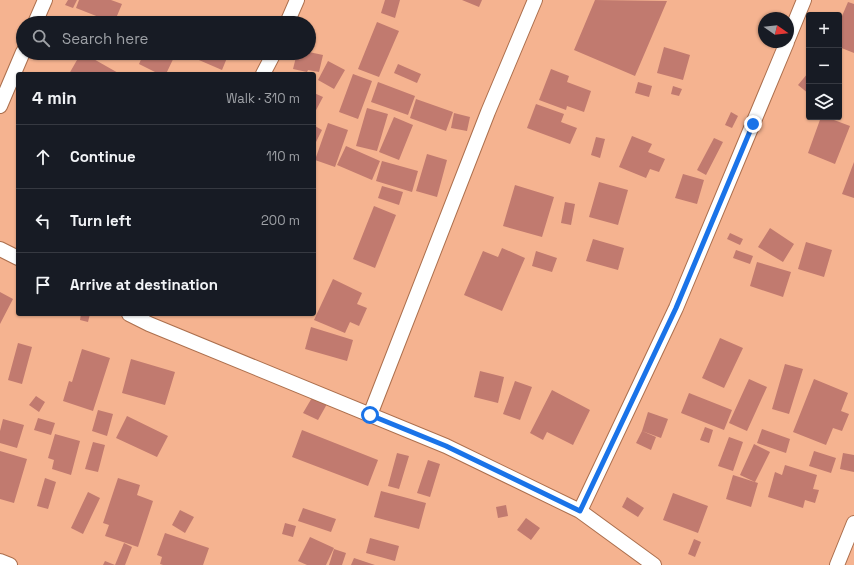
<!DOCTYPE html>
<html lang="en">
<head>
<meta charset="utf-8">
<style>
	:root { --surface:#171b24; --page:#20242c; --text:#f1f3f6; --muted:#9ea1a6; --line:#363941 }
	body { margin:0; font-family:"Space Grotesk",sans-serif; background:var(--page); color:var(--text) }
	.controls { position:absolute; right:12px; top:12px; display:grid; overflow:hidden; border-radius:4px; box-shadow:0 1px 3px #0004 }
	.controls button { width:36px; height:36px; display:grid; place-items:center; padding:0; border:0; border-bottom:1px solid var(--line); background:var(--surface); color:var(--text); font:20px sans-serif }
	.compass { position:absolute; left:758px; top:12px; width:36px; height:36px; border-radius:50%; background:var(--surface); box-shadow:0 1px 3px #0004; rotate:104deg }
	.stop { position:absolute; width:12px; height:12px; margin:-9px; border:3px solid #1a73e8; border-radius:50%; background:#fff }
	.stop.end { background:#1a73e8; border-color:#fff; box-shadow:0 1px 4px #0008 }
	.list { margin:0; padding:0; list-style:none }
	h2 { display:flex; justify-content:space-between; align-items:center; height:52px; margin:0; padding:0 16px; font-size:17px }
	h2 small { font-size:13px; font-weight:400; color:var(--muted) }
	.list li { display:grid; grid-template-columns:26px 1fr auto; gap:12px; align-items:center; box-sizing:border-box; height:64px; padding:0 16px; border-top:1px solid var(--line) }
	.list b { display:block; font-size:15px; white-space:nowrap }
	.list em { font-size:13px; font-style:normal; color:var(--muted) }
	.icon { flex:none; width:22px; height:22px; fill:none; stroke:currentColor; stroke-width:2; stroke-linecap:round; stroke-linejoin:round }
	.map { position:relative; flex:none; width:854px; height:565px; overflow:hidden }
	.search { position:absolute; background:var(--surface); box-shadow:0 1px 3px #0004; left:16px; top:16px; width:300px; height:44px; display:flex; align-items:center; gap:10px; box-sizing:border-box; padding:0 14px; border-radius:22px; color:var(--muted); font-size:15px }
	.panel { position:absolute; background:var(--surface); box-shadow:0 1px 3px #0004; left:16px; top:72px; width:300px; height:244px; border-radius:4px }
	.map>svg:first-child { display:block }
	.building { fill:#c17a6f }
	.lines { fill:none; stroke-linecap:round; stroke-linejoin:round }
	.minor-casing { stroke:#ac6f4d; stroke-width:16 }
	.minor { stroke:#fff; stroke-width:14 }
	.route { stroke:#1a73e8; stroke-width:5 }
</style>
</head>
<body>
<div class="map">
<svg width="854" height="565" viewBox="0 0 854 565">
	<rect width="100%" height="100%" fill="#f5b390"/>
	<path class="building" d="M68,0H77L73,8L65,5Z
		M79,0H111L122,4L114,23L76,8Z
		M385,0H400L395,18L381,13Z
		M462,0H482L479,7Z
		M595,0L667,1L635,76L574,50Z
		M848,2L854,4V53L839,47V23Z
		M163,17L177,23H161Z
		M377,22L399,31L379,77L358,69Z
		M664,47L690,55L683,80L657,73Z
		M309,52L323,55L319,72L308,70L307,72L293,69L297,53Z
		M81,53H83L120,74H69Z
		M98,53H113L111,58Z
		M144,53H176L166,74H159L139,64Z
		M185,53H229L222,70L185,54Z
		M328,61L345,70L334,89L318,80Z
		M398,64L421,74L417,83L394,73Z
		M551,69L569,76L567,82L591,91L584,112L567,106L566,110L539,100Z
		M808,73L809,74V94L798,85Z
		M353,74L372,81L358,119L339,112Z
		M378,82L415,96L408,115L371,102Z
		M638,82L652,86L649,97L635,93Z
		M673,86L682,89L679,96L671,94Z
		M314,93L323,97L314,114Z
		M416,99L453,112L446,131L410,118Z
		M536,104L564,114L561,122L577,128L570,144L527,128Z
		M367,108L388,114L377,151L356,146Z
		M731,112L738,116L732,128L725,125Z
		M454,113L470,117L467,131L451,128Z
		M394,117L413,125L399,160L379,152Z
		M821,117H826L850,126L835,164L808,153Z
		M328,123L348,130L335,167L315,160Z
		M315,126L322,130L316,142L314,141Z
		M632,136L652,144L648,152L665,159L659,172L650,169L646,178L619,167Z
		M596,137L605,139L600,158L591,155Z
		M714,138L723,142L706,175L697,170Z
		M346,146L380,161L372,180L337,165Z
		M427,154L447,160L437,197L416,191Z
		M382,161L418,171L412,192L376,181Z
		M854,162V198L842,194Z
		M683,174L704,180L697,204L675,198Z
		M599,182L628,190L618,225L589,217Z
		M515,185L554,197L542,237L503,226Z
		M382,186L403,192L399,205L378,198Z
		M565,202L575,204L571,225L561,223Z
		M374,206L396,215L375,268L353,259Z
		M770,228L794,244L783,262L758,247Z
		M730,233L743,239L740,245L727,239Z
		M593,239L624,248L618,270L586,261Z
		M806,242L832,250L824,277L798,269Z
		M502,248L525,258L502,311L464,295L483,251L498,257Z
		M736,250L753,256L750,264L733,258Z
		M536,251L557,258L552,272L532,266Z
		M757,262L791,272L783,297L750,286Z
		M333,279L362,293L357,304L367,308L359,326L350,322L345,333L314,320Z
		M0,292L13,299L0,324Z
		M81,314H90L88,322L80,320Z
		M311,327L353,340L347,361L305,349Z
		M720,338L743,348L724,388L702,378Z
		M18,343L32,347L22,384L8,380Z
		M82,349L110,358L93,411L63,401L69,381L72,382Z
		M131,359L175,372L165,405L122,393Z
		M785,364L803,369L789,414L772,409Z
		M480,371L504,377L498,403L474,397Z
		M749,379L767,387L747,431L729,423Z
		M814,379L848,393L841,411L849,414L842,431L833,428L826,445L793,432Z
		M515,381L532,387L520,420L503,414Z
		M552,390L590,410L573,445L547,432L543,440L530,433Z
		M689,393L732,410L724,430L681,413Z
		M36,396L45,402L39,412L29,405Z
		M313,396L327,404L318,420L303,413Z
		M98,410L113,414L107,436L92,431Z
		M648,412L668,419L661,438L642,431Z
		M127,416L168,436L157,457L116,438Z
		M38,418L55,423L51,435L34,430Z
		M3,419L24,425L17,448L0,443V431Z
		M705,427L713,430L709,443L700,440Z
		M762,429L790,439L786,453L757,443Z
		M302,430L378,460L368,486L292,457Z
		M642,431L656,437L651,450L636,443Z
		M55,434L80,441L71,475L52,469L54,460L48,458Z
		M729,437L743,442L733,471L718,466Z
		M93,442L105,445L98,472L85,469Z
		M754,444L770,452L755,482L740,475Z
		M0,451L27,459L14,503L0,499Z
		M814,451L836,458L831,473L809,466Z
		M397,453L409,456L399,489L388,486Z
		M843,453L854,455V472L840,469Z
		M428,460L440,464L430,497L417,493Z
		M785,465L817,475L813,489L819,490L815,503L805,500L803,508L768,497L775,472L782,475Z
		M733,475L758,483L751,507L726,499Z
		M45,478L56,482L48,509L37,506Z
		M118,478L140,485L137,495L153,501L138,547L105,536L109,525L103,523Z
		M381,491L426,503L419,529L374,517Z
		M88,492L100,498L83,534L71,528Z
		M673,493L708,506L698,533L663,520Z
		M627,497L644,508L638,517L622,507Z
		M506,505L508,516L498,518L496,507Z
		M303,508L336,519L331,532L298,521Z
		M180,510L194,517L185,533L172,525Z
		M526,518L540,528L531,540L517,530Z
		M285,523L296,526L293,537L282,534Z
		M165,533L209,548L203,565H163L160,564L162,557L157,555Z
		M310,537L334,548L326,565H307L298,561Z
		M370,538L399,546L395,561L366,553Z
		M694,539L701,542L695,557L688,554Z
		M124,543L132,547L125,565H103L105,561L115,565Z
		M334,549L346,553L342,565H329Z
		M354,558L375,565H351Z"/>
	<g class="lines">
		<defs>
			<path id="minor" d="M35,23L45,0
				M287,23L297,0
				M788,39L804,0
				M263,74L274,53
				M0,106L23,52
				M0,249L18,258
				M129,314L149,324L446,446L580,511L654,565
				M370,415L488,112L535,0
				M580,511L676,308L787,42
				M0,561L10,565
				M837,565L854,523"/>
		</defs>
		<use href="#minor" class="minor-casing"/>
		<use href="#minor" class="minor"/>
	</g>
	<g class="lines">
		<path class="route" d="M370,415L446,446L580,511L676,308L753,124"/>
	</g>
</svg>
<div class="controls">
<button>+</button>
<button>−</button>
<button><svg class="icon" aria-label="layers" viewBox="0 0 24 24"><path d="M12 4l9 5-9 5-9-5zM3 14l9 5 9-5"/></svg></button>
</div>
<svg class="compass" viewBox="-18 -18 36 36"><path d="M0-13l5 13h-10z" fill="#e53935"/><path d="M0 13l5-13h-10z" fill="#9ea1a6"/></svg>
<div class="stop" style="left:370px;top:415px"></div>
<div class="stop end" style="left:753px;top:124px"></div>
<div class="search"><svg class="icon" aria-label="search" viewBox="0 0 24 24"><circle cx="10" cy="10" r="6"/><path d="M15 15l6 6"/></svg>Search here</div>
<section class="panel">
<h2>4 min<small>Walk · 310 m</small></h2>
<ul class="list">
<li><svg class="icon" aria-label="ahead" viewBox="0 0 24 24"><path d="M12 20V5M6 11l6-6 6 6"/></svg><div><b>Continue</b></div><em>110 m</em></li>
<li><svg class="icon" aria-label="left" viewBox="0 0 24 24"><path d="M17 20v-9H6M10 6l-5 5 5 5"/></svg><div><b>Turn left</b></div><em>200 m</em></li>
<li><svg class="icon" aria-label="arrive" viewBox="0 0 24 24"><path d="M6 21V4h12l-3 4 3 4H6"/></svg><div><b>Arrive at destination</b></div></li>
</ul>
</section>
</div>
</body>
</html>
